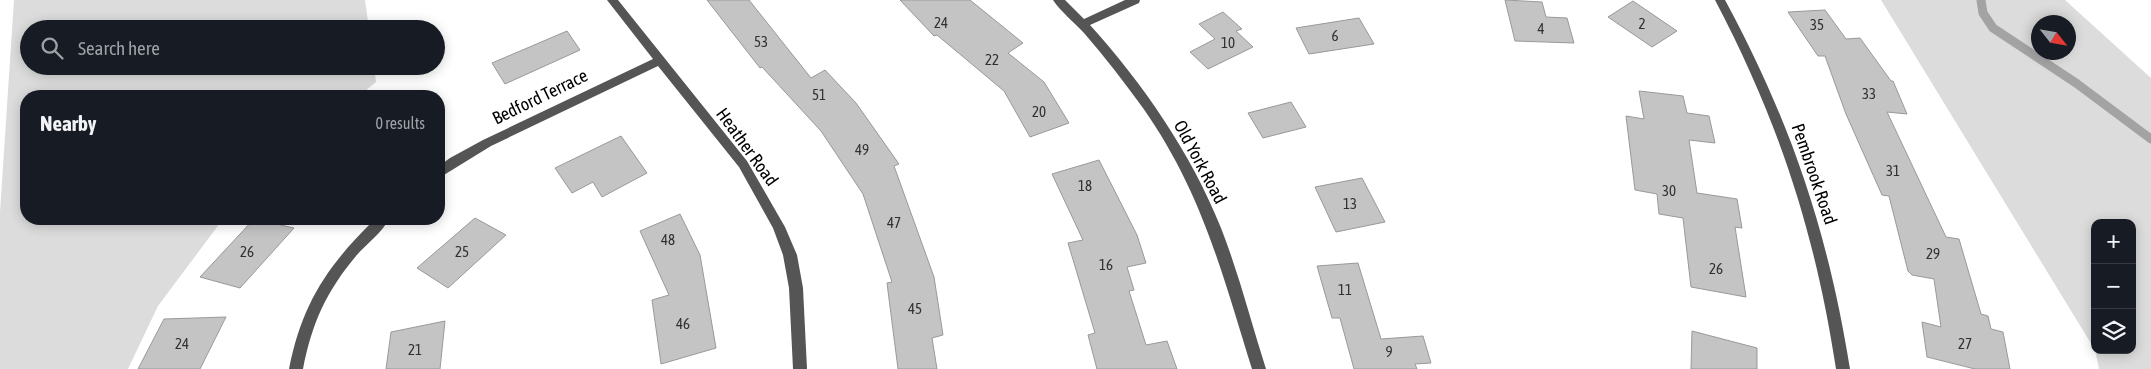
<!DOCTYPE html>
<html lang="en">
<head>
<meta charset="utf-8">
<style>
	:root { --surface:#171b24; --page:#20242c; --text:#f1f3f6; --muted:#9ea1a6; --line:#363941 }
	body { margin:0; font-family:"Asap Condensed",sans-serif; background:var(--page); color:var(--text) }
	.controls { position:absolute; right:15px; bottom:15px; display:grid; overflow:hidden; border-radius:10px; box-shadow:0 2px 12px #0003 }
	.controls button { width:45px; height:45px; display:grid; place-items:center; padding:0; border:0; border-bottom:1px solid var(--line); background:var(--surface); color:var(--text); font:25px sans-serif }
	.compass { position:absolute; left:2031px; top:15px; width:45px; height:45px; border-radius:50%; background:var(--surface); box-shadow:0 2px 12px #0003; rotate:121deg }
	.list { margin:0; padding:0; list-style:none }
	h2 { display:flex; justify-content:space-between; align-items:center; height:65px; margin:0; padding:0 20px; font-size:21px }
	h2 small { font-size:16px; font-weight:400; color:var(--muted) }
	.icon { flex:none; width:28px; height:28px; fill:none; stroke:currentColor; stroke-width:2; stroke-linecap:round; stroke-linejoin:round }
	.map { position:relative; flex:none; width:2151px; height:369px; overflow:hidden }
	.search { position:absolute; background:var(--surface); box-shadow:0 2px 12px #0003; left:20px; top:20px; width:425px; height:55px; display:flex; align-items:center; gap:12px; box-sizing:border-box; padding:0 18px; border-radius:28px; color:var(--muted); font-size:19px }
	.panel { position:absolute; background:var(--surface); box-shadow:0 2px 12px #0003; left:20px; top:90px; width:425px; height:135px; border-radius:20px }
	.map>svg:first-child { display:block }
	.green { fill:#dcdcdc; fill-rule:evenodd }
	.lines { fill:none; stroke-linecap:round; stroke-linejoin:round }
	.stream { stroke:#a3a3a3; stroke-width:9 }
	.building { fill:#c4c4c4; stroke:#999 }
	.minor { fill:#555; fill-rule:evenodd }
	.labels { text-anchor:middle; stroke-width:4; stroke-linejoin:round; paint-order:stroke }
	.number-label { font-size:15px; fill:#313131 }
	.street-label { font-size:18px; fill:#000; stroke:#fff }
</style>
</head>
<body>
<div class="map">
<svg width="2151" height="369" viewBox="0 0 2151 369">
	<rect width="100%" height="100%" fill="#fff"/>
	<path class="green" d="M14,0H365L369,29H29V66H374L376,82L359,96H26V219H223L158,306L128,369H0V212Z
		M1881,0H2065L2151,78V369H2099L2095,350H2132V223H2095V350ZM2038,22H2068V52H2038Z"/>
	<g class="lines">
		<path class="stream" d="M1981,0L1983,13L1993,28L2076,83L2151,139"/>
	</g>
	<path class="building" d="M707,0H749L811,78L825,70L856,103L899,164L894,166L934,277L943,335L932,338L937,369H898L887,283L892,282L863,194L821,131L762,67L760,68Z
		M900,0H970L1023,43L1008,53L1044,82L1069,123L1030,137L1004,91L937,35L934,36Z
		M1505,0L1542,2L1546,17L1567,18L1574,43L1515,41Z
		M1633,1L1677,31L1652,47L1608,17Z
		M1825,10L1846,39L1860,38L1891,81H1893L1907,114L1887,112L1946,237L1959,239L1981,314L1988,316L1991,329L2003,332L2010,369H1975L1927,357L1922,322L1941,327L1934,279L1912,275L1908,271L1889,196L1882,195L1846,114L1825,56H1818L1788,12Z
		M1223,12L1242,29L1236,31L1253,47L1208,69L1190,52L1215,39L1199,24Z
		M1359,18L1374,44L1309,54L1296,28Z
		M567,31L580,50L505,84L492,63Z
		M1639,91L1683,96L1687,113L1709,116L1715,143L1689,140L1697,193L1737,199L1742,228L1735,227L1746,297L1691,287L1683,218L1659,214L1657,194L1635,190L1626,116L1644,119Z
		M1291,102L1306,127L1263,138L1248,113Z
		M621,136L647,173L602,197L593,182L572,193L555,168Z
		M1099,160L1137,235L1146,263L1127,267L1134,290L1129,291L1146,345L1167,341L1177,369H1097L1088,335L1095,333L1068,243L1083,240L1052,174Z
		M1362,178L1385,222L1336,232L1315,187Z
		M680,214L700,255L716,348L661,364L652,300L669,295L640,231Z
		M475,218L506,235L448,288L417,268Z
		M254,219L294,228L240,288L200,277Z
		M1358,263L1381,339L1423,336L1431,363L1415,364L1417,369H1354L1340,318H1332L1317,266Z
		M226,317L200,369H138L164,319Z
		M445,321L440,369H386L391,332Z
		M1692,331L1757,348V369H1691Z"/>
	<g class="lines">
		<path class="minor" d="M607,0H618L747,161L785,227L797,255L803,288L807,369H793L789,288L783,255L773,228L739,167L658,66L491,146L439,178V166L450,158L483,140L653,59Z
			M1053,0H1065L1084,19L1125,0H1140L1139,3L1090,25C1144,85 1191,153 1221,228C1239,274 1251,322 1266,369H1252C1222,273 1202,192 1143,108C1124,82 1105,57 1084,33C1074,22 1061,12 1053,0Z
			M1715,0H1725C1791,122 1828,232 1850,369H1836C1815,232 1779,122 1715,0Z
			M375,219H389C382,233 366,244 356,256C326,292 312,323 303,369H289C302,303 328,265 375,219Z"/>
	</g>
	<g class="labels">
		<g class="number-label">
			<text x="941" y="28">24</text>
			<text x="1642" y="29">2</text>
			<text x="1817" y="30">35</text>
			<text x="1541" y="34">4</text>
			<text x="1335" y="41">6</text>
			<text x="761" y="47">53</text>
			<text x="1228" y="48">10</text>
			<text x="992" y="65">22</text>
			<text x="1869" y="99">33</text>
			<text x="819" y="100">51</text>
			<text x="1039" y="117">20</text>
			<text x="862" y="155">49</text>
			<text x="1893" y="176">31</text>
			<text x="1085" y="191">18</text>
			<text x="1669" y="196">30</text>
			<text x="1350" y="209">13</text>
			<text x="894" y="228">47</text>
			<text x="668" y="245">48</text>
			<text x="247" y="257">26</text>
			<text x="462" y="257">25</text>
			<text x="1933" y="259">29</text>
			<text x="1106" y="270">16</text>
			<text x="1716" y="274">26</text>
			<text x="1345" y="295">11</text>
			<text x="915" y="314">45</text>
			<text x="683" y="329">46</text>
			<text x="182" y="349">24</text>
			<text x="1965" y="349">27</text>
			<text x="415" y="355">21</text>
			<text x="1389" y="357">9</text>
		</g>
		<g class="street-label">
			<text transform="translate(540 97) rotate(-26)" y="6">Bedford Terrace</text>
			<text transform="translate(747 147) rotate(54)" y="6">Heather Road</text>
			<text transform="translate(1200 162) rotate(62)" y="6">Old York Road</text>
			<text transform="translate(1814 174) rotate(71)" y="6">Pembrook Road</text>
		</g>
	</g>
</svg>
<div class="controls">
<button>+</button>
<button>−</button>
<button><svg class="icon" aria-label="layers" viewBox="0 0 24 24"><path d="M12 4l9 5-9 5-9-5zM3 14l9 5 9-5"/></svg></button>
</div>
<svg class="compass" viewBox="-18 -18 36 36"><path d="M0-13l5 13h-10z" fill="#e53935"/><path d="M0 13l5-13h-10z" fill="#9ea1a6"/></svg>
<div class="search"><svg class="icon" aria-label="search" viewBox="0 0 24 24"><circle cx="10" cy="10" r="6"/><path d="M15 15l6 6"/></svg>Search here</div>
<section class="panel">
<h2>Nearby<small>0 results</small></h2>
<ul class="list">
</ul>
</section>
</div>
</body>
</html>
